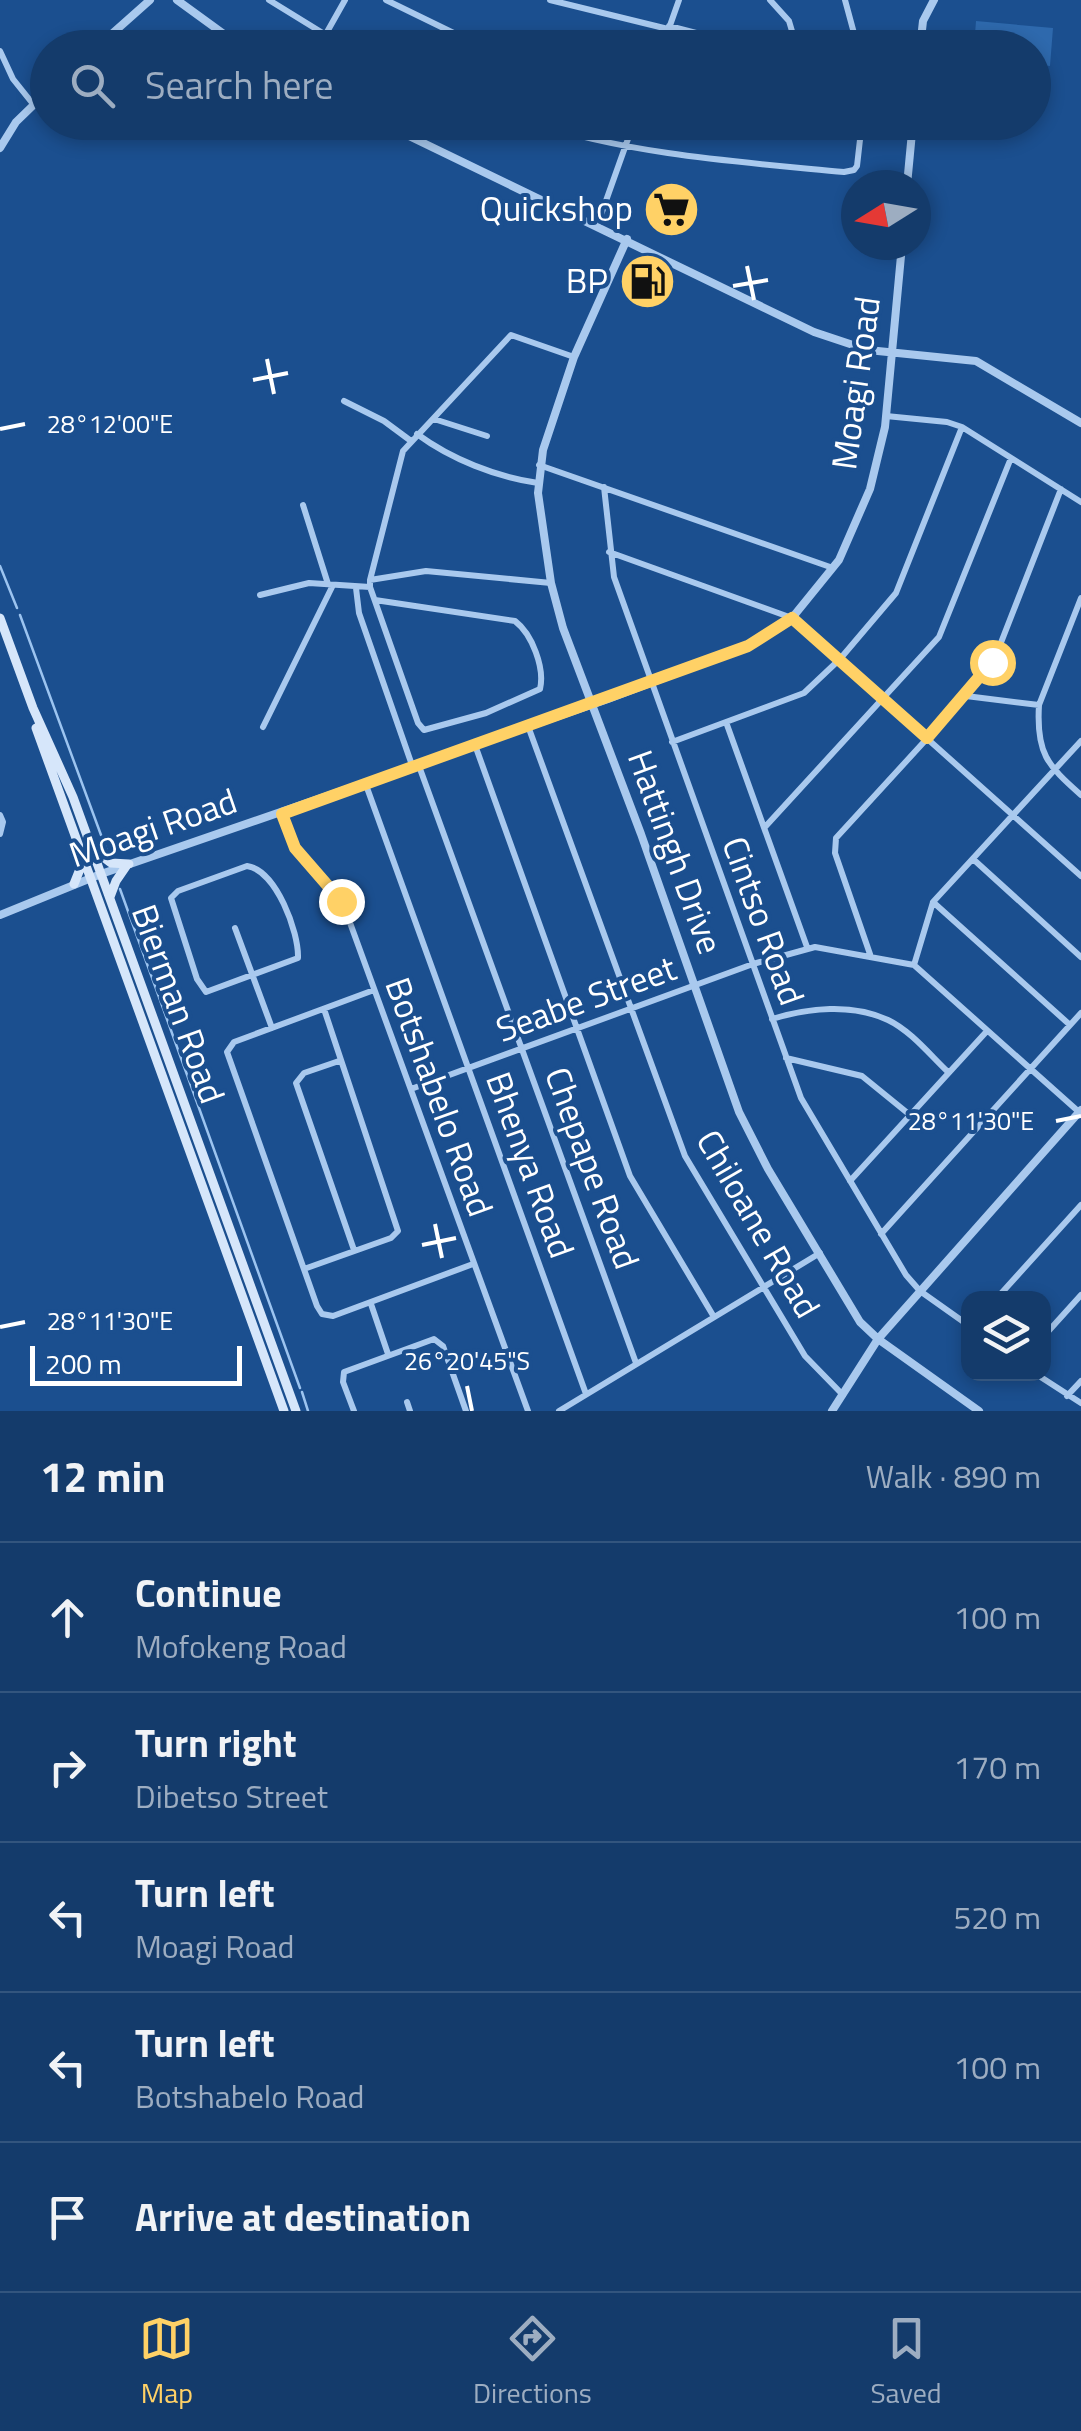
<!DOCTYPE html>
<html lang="en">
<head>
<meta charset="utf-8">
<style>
	:root { --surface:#143b6b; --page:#214673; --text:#f1f3f6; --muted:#9dadc1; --line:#33557e; --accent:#ffd166 }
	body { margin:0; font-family:"Titillium Web",sans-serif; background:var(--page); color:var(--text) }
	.controls { position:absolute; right:30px; bottom:30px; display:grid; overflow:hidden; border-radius:20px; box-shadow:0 5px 15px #0003 }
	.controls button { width:90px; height:90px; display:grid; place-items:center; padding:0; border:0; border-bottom:2px solid var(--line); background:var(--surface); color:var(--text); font:50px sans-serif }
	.compass { position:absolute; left:841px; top:170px; width:90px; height:90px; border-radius:50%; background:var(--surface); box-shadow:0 5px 15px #0003; rotate:259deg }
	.scale { position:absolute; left:30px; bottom:25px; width:212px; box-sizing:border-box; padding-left:10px; border:5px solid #fff; border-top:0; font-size:28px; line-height:35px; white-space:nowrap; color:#fff; -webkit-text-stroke:8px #1b4f8f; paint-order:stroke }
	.stop { position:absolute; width:30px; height:30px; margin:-22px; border:8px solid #ffd166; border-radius:50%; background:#fff }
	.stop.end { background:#ffd166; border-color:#fff; box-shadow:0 2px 10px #0008 }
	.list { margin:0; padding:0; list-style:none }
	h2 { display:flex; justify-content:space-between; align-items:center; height:130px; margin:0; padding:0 40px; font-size:42px }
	h2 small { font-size:32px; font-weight:400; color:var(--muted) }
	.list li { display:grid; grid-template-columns:65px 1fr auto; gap:30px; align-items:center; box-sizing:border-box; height:150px; padding:0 40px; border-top:2px solid var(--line) }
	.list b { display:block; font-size:38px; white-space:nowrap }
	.list p { margin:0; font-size:32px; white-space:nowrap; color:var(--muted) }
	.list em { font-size:32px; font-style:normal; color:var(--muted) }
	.icon { flex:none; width:55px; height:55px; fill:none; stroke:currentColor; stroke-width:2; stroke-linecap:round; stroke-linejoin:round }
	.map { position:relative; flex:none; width:1081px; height:1411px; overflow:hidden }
	.search { position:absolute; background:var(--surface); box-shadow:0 5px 15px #0003; left:30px; right:30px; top:30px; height:110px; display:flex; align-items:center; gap:25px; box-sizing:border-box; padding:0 35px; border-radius:55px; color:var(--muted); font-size:38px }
	.sheet { height:880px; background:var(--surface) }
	nav { display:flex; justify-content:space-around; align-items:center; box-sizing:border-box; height:140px; border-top:2px solid var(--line); background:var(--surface); font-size:28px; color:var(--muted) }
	nav a { display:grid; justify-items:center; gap:5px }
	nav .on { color:var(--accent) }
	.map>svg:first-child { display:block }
	.pitch { fill:#2e69ad }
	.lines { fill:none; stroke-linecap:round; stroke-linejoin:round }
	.stream { stroke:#9cc4f0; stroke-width:2.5 }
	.minor { stroke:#a9c9ee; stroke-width:6 }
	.tertiary { stroke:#a9c9ee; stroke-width:8 }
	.secondary { stroke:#d6e6fa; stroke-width:9 }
	.route { stroke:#ffd166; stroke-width:12 }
	.ticks { fill:none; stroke:#fff; stroke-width:4 }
	.labels { text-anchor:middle; stroke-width:8; stroke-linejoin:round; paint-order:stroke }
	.poi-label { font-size:35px; fill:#fff; stroke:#1b4f8f; text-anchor:end }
	.street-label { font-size:35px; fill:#fff; stroke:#1b4f8f }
	.ticks-label { font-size:25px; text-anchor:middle; fill:#fff; stroke:#1b4f8f; stroke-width:8; stroke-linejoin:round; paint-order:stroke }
</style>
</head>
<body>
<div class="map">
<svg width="1081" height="1411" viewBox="0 0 1081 1411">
	<rect width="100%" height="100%" fill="#1b4f8f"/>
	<path class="pitch" d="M976,21L1053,28L1050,66L1034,64V48L974,47Z"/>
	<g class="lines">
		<path class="stream" d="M0,566L17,608
			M20,615L108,854
			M120,889L300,1388
			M302,1392L308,1411"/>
		<path class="minor" d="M269,0L347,48
			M386,0L468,40L499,48
			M550,0L668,29
			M770,0L789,21L797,48
			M845,0L858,48
			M669,26L731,42L739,48
			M318,48L345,0
			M662,48L679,0
			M0,51L13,79L33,104
			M531,122C631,155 740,162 844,172L854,170L857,166L862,122
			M597,226L634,122
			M344,401L384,421L411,441
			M886,416L947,422L962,427L1081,502
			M434,419L487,436
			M417,434C451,459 496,477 538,483
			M539,465L833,568
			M604,487L614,577L801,1098L906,1275L920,1291L968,1325
			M303,505L328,584
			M609,552L792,618L1081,876
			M370,580L403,451L511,335L574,357
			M370,587L418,723L424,730L486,713L540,689C545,668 532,634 515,621L375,600
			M356,588L359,613L413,768
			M260,595L309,583L370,587V580L426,571L551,583
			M1081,598L1039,705C1036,753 1047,765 1081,795
			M966,696L1039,705
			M726,722L807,947
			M528,726L685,1156L805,1356L843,1395
			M263,727L333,585
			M672,742L804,693L840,659L896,593L962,427
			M475,745L630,1176L714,1317
			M419,766L636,1363
			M366,785L586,1394
			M282,814L295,848L345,909L528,1411
			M0,815L3,822L0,834
			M765,827L939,637L1011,458
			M973,859L1081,957
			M247,866C276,870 299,932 298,958L206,992L197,979L171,898L178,891Z
			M933,902L1070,1025
			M235,928L272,1028
			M871,957L835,853L836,838L966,696L995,658L1061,489
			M914,965L933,902L1081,741
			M374,990L234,1042L227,1052L317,1306L322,1314L333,1316L473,1264
			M772,1019C808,1008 852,1003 888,1020C911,1031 930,1055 948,1072
			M786,1058L862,1076L910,1115
			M339,1061L304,1073L296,1083L354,1250
			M411,1089L753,964L815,947L914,965L1079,1112
			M850,1181L987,1031
			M881,1234L1081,1013
			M304,1269L391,1238L398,1231L324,1009
			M997,1298L1081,1205
			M371,1304L388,1354
			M1044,1336L1081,1295
			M1036,1374L1081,1403
			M1067,1396L1081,1381
			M407,1402L410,1411
			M354,1411L343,1382L344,1372L434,1339L443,1346L466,1411
			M559,1411L820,1253"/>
		<path class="tertiary" d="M177,0L243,48
			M96,48L150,0
			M920,48L923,21L934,0
			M380,122L814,332L868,350L976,361L1081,423
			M0,148L16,122L48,91
			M907,185L913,122
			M627,239L574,357L543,450L538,493L551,583L563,628L641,834L739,1112L768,1169L860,1322L878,1339L979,1411
			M0,915L101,874L608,699L748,646L777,629L792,618L839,560L870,489L885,427L902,245
			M832,1411L878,1339L1081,1110"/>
		<path class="secondary" d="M0,618L33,708L73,797L296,1411
			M36,728L284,1411
			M94,850L111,863L129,864
			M74,884L84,859
			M110,897L116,881L127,865"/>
	</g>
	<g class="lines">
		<path class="route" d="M341,901L295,848L282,814L748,646L792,618L927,738L992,662"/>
	</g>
	<path class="ticks" d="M747,266L754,300M733,286L768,280M267,359L274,394M253,380L288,373M0,429L25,424M1056,1121L1081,1116M435,1224L442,1258M422,1245L456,1238M0,1327L25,1322M467,1386L472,1411"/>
	<defs>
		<symbol id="supermarket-disc" viewBox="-11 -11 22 22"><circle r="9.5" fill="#ffd166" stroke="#1b4f8f"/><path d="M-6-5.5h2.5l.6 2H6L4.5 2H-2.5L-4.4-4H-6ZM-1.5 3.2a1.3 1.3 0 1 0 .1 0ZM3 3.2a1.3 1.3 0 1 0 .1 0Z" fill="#111"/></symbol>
		<symbol id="fuel-disc" viewBox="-11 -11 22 22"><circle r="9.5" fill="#ffd166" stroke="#1b4f8f"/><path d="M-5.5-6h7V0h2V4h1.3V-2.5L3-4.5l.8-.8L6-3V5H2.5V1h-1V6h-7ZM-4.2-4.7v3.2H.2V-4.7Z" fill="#111"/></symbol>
	</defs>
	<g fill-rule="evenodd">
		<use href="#supermarket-disc" x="640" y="178" width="63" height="63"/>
		<use href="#fuel-disc" x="616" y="250" width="63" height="63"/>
	</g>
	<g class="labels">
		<g class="poi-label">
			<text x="633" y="221">Quickshop</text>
			<text x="608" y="293">BP</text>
		</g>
		<g class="street-label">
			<text transform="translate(856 383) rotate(-82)" y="12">Moagi Road</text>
			<text transform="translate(153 828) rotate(-19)" y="12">Moagi Road</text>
			<text transform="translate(675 852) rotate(70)" y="12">Hattingh Drive</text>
			<text transform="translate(763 921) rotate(70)" y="12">Cintso Road</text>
			<text transform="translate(586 999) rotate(-20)" y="12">Seabe Street</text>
			<text transform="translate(178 1004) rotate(70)" y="12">Bierman Road</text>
			<text transform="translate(439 1097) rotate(70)" y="12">Botshabelo Road</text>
			<text transform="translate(530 1165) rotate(70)" y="12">Bhenya Road</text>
			<text transform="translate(592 1168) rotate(70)" y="12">Chepape Road</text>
			<text transform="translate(758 1224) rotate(60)" y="12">Chiloane Road</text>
		</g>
	</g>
	<g class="ticks-label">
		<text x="110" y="433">28°12'00"E</text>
		<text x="971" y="1130">28°11'30"E</text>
		<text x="110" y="1330">28°11'30"E</text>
		<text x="467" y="1370">26°20'45"S</text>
	</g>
</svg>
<div class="controls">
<button><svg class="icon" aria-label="layers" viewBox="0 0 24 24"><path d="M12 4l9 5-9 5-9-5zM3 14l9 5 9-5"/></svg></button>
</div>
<svg class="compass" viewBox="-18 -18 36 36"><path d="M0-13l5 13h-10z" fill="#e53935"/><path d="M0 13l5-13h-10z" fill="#9dadc1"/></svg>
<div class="scale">200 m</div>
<div class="stop" style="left:992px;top:662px"></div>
<div class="stop end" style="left:341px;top:901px"></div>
<div class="search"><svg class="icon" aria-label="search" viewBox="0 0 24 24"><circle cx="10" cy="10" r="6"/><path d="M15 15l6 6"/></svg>Search here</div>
</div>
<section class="sheet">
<h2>12 min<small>Walk · 890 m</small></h2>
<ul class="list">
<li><svg class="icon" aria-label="ahead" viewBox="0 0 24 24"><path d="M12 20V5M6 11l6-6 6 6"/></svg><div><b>Continue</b><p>Mofokeng Road</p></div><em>100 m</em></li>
<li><svg class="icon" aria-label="right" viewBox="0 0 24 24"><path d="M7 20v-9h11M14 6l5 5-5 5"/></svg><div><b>Turn right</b><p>Dibetso Street</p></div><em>170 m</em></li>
<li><svg class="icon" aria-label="left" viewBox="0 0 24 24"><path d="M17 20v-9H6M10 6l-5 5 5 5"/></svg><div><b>Turn left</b><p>Moagi Road</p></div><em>520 m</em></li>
<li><svg class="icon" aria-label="left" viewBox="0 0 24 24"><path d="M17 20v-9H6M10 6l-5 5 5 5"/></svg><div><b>Turn left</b><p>Botshabelo Road</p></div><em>100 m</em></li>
<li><svg class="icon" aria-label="arrive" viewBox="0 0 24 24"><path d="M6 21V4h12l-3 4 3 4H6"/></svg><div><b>Arrive at destination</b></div></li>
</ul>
</section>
<nav>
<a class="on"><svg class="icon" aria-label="map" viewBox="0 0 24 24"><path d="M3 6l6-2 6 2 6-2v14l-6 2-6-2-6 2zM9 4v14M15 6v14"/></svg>Map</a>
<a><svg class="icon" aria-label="directions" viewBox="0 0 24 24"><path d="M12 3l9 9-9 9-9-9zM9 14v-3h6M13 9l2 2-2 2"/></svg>Directions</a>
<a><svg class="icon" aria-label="saved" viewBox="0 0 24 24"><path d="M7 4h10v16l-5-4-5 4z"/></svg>Saved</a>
</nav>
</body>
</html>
